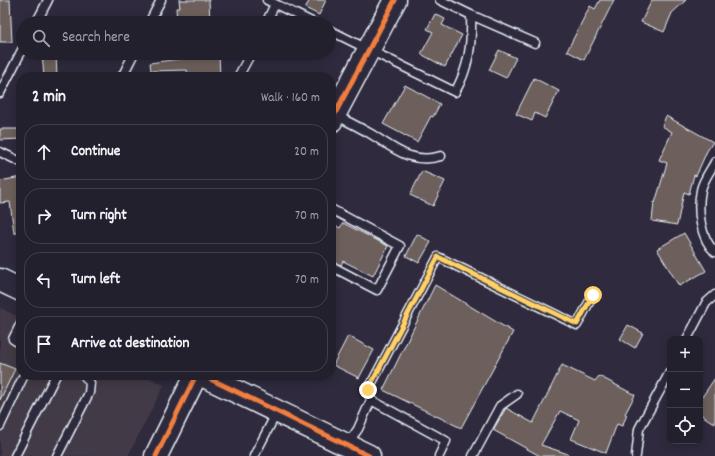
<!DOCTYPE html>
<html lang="en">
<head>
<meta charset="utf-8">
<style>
	:root { --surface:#23202e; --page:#2f2d3a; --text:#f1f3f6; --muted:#a3a3aa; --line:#403e4a }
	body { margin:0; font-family:Dekko,sans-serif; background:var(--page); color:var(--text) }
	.controls { position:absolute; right:12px; bottom:12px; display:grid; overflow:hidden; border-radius:8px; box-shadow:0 2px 10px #0003 }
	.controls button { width:36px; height:36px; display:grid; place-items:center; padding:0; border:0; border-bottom:1px solid var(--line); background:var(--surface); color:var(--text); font:20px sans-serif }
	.stop { position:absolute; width:12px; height:12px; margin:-9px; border:3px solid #ffd166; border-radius:50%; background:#fff }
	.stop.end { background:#ffd166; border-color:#fff; box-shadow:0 1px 4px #0008 }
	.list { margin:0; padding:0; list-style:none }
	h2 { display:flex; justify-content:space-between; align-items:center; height:52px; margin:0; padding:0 16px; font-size:17px }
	h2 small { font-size:13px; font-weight:400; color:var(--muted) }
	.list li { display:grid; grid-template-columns:26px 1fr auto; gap:12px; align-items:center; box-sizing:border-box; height:56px; margin:0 8px 8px; padding:0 8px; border:1px solid var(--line); border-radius:16px }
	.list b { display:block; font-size:15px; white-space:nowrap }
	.list em { font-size:13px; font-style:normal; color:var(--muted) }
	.icon { flex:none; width:22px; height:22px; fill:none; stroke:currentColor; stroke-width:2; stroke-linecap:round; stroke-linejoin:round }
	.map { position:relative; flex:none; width:715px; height:456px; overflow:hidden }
	.search { position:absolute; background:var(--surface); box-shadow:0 2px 10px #0003; left:16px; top:16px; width:320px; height:44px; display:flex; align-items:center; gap:10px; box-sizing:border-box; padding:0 14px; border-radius:22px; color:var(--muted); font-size:15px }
	.panel { position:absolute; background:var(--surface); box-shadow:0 2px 10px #0003; left:16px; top:72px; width:320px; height:308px; border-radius:16px }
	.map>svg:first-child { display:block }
	.built { fill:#423a46 }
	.building { fill:#6d605c; stroke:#e8f1f8 }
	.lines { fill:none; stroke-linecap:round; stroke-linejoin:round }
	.service-casing { stroke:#e8f1f8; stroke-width:11 }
	.primary-casing { stroke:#e8f1f8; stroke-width:25 }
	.service { stroke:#2f2a3d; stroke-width:8 }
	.primary { stroke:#2f2a3d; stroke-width:22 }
	.cycleway-casing { stroke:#2f2a3d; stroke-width:8 }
	.cycleway { stroke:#f27e40; stroke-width:5 }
	.route { stroke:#ffd166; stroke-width:5 }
</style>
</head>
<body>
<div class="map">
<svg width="715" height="456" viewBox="0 0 715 456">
	<rect width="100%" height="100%" fill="#2f2a3d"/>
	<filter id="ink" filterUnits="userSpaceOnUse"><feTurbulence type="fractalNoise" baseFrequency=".025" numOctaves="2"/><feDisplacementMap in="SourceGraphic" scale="8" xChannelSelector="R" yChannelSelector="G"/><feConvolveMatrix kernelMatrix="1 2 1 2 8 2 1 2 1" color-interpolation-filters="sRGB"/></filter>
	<g filter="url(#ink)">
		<path class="built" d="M0,308L21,318V375H143L164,385L128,456H0Z"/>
		<path class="building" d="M0,0H10L12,42H0Z
			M179,0H209L210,23H177L176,8H180Z
			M310,0H326L319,15L305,8Z
			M600,0H614L584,60L567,51L590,6L595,9Z
			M652,0H686L672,13L664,32L641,22Z
			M435,14L445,19L442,25L462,35L445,67L421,54L433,32L427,29Z
			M499,50L516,58L506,78L489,70Z
			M42,53H56L57,77H44Z
			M200,53H219L220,77H188L187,70L151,71L150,63L200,56Z
			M534,78L559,91L545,118L535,113L532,121L516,114Z
			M405,85L440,104L433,117L431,116L417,142L383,124Z
			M666,116L713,142L707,151L696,176L694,175L689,194L684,192L677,225L652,221L654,202L655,203L667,163L659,160L672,132L662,126Z
			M0,129H21V139L0,140Z
			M422,171L445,181L433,206L410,195Z
			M21,177V233H14L10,202L0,203V181Z
			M331,223L340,228L343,223L388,246L373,276L343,261L341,265L331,261Z
			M684,233L706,271L679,286L657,249Z
			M417,234L431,242L419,263L406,256Z
			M435,285L513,332L461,428L383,390Z
			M628,325L643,333L635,348L620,339Z
			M348,336L374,350L359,378L333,365Z
			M0,363L15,369L0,400Z
			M562,365L595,381L599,376L635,395L625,414L627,415L622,426L617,424L606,453L571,439L579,420L560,411L541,445L568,454V456H540L493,430L506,408L533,423Z
			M715,378V424L700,414V400Z"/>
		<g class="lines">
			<defs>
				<path id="service" d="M267,0L314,23
					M440,0L471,15L535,43
					M36,23L48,0
					M149,23L161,0
					M266,23L275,4
					M329,30L455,92C469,68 472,43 471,15
					M122,77L134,53
					M238,77L251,53
					M0,93L23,48
					M335,115C347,121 359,127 371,134C394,148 412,165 441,156
					M0,152L21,162
					M715,162C711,170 703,180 701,190C697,210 700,238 715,252
					M331,209L400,246L377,290L331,266
					M21,323L13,339L21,344
					M687,339L706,303L715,295
					M371,400L368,390L438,257L577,325L593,295
					M0,426L24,375
					M347,445L358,429L371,400L446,441L439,456
					M15,456L56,375
					M57,456L89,393L90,383L84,375
					M254,456L277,412
					M473,456L500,406L517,394
					M636,456L639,429L670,372"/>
				<path id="primary" d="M331,121L395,0
					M0,280L21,290
					M202,375L369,456
					M156,456L196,375"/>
			</defs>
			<use href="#service" class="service-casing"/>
			<use href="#primary" class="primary-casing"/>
			<use href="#service" class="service"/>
			<use href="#primary" class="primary"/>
			<defs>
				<path id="cycleway" d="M331,121L395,0
					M202,375L369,456
					M156,456L196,375"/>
			</defs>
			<use href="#cycleway" class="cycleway-casing"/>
			<use href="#cycleway" class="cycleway"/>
		</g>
	</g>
	<g class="lines" filter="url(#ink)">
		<path class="route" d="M368,390L438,257L577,324L593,295"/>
	</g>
</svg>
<div class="controls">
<button>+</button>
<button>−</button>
<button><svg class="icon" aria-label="locate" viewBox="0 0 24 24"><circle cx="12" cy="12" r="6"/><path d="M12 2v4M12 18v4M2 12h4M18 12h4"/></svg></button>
</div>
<div class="stop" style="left:593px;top:295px"></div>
<div class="stop end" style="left:368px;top:390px"></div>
<div class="search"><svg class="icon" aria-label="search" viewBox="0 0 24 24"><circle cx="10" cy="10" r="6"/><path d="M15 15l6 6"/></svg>Search here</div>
<section class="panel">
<h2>2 min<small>Walk · 160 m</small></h2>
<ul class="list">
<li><svg class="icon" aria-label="ahead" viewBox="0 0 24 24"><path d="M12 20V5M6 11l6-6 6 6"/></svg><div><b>Continue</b></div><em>20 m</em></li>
<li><svg class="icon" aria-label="right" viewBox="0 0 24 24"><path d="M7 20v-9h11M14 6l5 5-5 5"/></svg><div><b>Turn right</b></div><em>70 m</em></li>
<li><svg class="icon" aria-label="left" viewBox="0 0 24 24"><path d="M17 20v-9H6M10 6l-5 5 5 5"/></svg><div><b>Turn left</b></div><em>70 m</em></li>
<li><svg class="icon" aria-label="arrive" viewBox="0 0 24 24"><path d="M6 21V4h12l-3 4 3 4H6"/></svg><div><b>Arrive at destination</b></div></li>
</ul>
</section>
</div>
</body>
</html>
